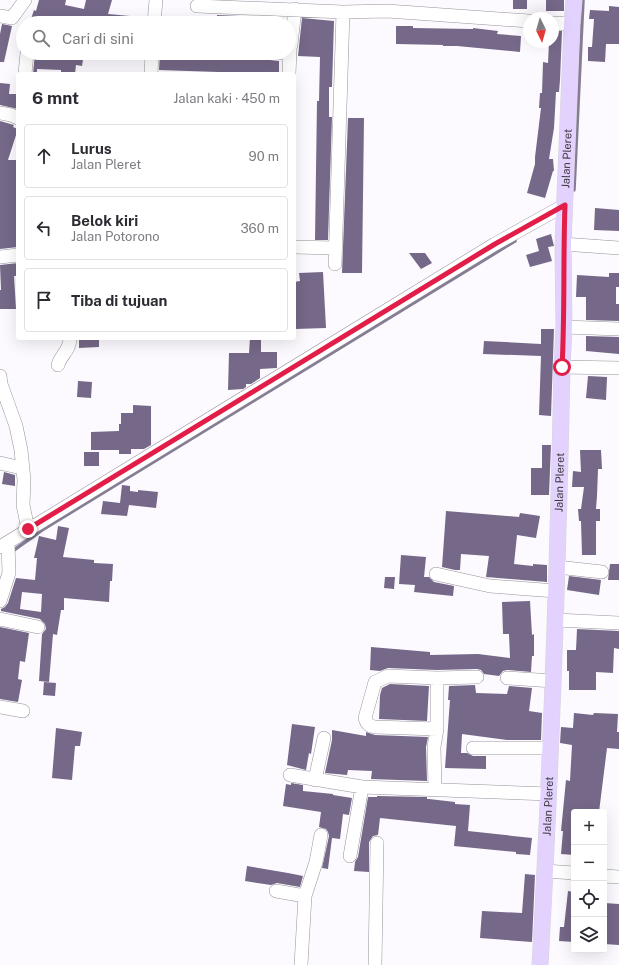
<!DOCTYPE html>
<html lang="id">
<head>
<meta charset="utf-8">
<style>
	:root { --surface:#fff; --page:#f2f2f3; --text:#2b2b33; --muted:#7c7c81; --line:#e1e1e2 }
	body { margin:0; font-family:"Public Sans",sans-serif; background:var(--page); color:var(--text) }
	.controls { position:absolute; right:12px; bottom:12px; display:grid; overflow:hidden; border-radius:4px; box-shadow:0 4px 16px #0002 }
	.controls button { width:36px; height:36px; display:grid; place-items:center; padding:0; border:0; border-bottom:1px solid var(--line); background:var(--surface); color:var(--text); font:20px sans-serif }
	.compass { position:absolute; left:523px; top:12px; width:36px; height:36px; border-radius:50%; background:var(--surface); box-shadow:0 4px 16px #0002; rotate:175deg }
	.stop { position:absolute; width:12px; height:12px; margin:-9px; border:3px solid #e11d48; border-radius:50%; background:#fff }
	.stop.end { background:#e11d48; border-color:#fff; box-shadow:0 1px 4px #0008 }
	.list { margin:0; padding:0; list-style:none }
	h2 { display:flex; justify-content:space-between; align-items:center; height:52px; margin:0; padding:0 16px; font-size:17px }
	h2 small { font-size:13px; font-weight:400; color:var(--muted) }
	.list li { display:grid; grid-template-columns:26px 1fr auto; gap:12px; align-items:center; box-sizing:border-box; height:64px; margin:0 8px 8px; padding:0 8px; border:1px solid var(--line); border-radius:4px }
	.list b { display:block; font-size:15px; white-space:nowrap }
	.list p { margin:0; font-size:13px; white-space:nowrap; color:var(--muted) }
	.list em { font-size:13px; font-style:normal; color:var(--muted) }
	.icon { flex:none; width:22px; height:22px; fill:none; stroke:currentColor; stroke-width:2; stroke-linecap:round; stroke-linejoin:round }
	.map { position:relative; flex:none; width:619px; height:965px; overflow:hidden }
	.search { position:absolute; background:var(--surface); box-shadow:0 4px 16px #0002; left:16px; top:16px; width:280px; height:44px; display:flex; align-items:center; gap:10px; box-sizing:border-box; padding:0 14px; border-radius:22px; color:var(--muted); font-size:15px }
	.panel { position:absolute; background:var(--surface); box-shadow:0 4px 16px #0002; left:16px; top:72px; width:280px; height:268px; border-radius:4px }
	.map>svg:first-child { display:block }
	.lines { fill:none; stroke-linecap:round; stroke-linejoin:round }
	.stream { stroke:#867d95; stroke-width:3.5 }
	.building { fill:#756888; fill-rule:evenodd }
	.minor-casing { stroke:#96939a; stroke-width:14 }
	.major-casing { stroke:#d7d7d8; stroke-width:17 }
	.minor { stroke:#fff; stroke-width:13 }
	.major { stroke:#e3d1fe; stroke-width:16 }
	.route { stroke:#e11d48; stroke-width:5 }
	.labels { text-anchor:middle; stroke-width:4; stroke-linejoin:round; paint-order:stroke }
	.street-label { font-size:11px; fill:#39383b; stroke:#fff }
</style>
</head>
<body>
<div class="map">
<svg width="619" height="965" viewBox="0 0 619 965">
	<rect width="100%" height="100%" fill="#fcfaff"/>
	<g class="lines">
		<path class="stream" d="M574,190L583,0
			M14,550L42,530L515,241"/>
	</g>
	<path class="building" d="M39,0H66L65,5L84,9L86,0H112L108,14L130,16V23H46L31,19L34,10L36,11Z
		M513,0H527V9H513Z
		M546,0H564V11H546Z
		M609,6L619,7V44H606L605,62L588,61V47H592L594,19H589L590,10L609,11Z
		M217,15L284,18V23H217Z
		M302,18L334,21L332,87H329V117H332L328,240H315L317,101H319L320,57L298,56Z
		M2,24L12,26L4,62H0V34Z
		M396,26H413V28L473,29V28L498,31L497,34L521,36L520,52L457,46H443V45L396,44Z
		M553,31H562L560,80L559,92H556L554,128L549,159H553L554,171H553L545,198L527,193L535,164V157L541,108H539L540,93H542L543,62L548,63L549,42H553Z
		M35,53L61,54V53H84L82,66L76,65L75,74H61V70L37,69V74H33Z
		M160,53L181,55V53H220L267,56L270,60L279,61V74L159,70Z
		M0,83L10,84L9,94H18V109L0,105Z
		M348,118H364L362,273H342Z
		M0,121L14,125L13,127L18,129L8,160H16V174H18V247L0,249Z
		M595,208L619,210V231L594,230Z
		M551,234L554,246L548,247L552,261L530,267L526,255L539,251L536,239Z
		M409,253H425L432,263L421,269Z
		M18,263V276H14L16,309H0V290H1L0,265Z
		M323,272L326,328L295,329L294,282L300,281L299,273Z
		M609,273H619V287H616V304H619V321L586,320V297H576L577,275L609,277Z
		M541,329H554L551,416L539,415L541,356L483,354L484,341L541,344Z
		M586,336L619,337V354L586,351Z
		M79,338H99V347L79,348Z
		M250,338H261V352H277V368L260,369V378L251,384H246V387L243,389L228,390L229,353H249Z
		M588,376L607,377L606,400L586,398Z
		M78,381L92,382L91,398L77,397Z
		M133,405L151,406V445L144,449H131V454H119V450H91V432L119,431V424H121V413H133Z
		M542,445H551L549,495H531V468H542Z
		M580,450H601L602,469H598L597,496L596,509H600V521H596V555H582L581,521H579L578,509H581L584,487H572L573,471L581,472Z
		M84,452H99V466H84Z
		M4,472L15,475V486L2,484Z
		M122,485L130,486V491L138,492V490L158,492L156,508L129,505L127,516L101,514L103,501L120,503Z
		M446,511L519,517L520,513L540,516L536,538L517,535L514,564L533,566V564L547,565V582L486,577L489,556L461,554L460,570H455L442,567Z
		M58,526L69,528L63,557L94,560V563L113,564L112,581H110L109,602L64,598V610H61L57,635L53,634L49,682L39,681L42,634L46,629L45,624L40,619L1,611V609L5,607L8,603L16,578L35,580L37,558H34L39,536L56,540ZM22,592L42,594L41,612L20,609Z
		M401,555L426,557L424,577H429L434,582L454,586L453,596L414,592L415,585L399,584Z
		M610,564H619V580H608Z
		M569,576L601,580L599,595L567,590Z
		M385,577H395L394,589L384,588Z
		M530,601L532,635L534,634V656H532L531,672L507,670L503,671L499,676L484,674L481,670L477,669L437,670L388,668L380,671L370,670L371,647L430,652V655L478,654L510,658L509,634H503L502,602Z
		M0,627L29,633L25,662L20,661L18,679L22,680L18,702L0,699Z
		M577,629L619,631V649L614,648L613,673L596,672V690H569V671H567V650H576Z
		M44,682L56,683L55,696L43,695Z
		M390,684L429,686L427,721L379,719L380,695L382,688Z
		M475,685L476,693L507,694L509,686L532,688L529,711L542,713L541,740H507L462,734L461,753H467L473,756H486V769L445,768L450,700H448L449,686Z
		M574,713L593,715L594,713L618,714L617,732H619V749L607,748L599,812H574V855L561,854L563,831H561L566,780L570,781L572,745L560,743L561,727L573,728Z
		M292,724L315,727L311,754L309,753L306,770L287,765Z
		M56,728L82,732L80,746H75L72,780L52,778Z
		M332,730L366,736V732L375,735L428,737L426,747L427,781L371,779L372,771L348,770L347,775L325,773L332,740Z
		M291,783L303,785V791L333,794V795L352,798L349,815L343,814L340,839L332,838L328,869L322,868L329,836L328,832L326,829L319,827L321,812L283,806L286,784L291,785Z
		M377,796L427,797V799H429L455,802V804L470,805L468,831L532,838L530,855L516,854V852L454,846L456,826L380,818L378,835L373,836L369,842V872L354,871L355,862L358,857L368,797H377Z
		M247,866L288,873L303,876L300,887L277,883L271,885L245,881Z
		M525,874L535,875L532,942L480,938L482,911L522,913Z
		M568,891L574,892V942L559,941L560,927H564Z
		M604,903L619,904V945L604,944Z"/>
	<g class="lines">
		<defs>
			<path id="minor" d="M197,6L343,12L387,11L529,21
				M0,16L12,18L25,0
				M154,23L156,0
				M553,23L572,24
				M289,51L291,45L295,9
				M274,53H286
				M25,74L27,53
				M151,74L152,53
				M289,74L290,51
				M0,113L11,115L18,118
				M563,244L619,248
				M294,247L335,248
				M0,257L18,255
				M335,264L343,12
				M564,327L619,329
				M58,365C61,354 70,351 70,338
				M562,367L619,368
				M0,376L1,384L16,426L21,450L24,480L23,505L28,529
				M0,463L22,468
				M0,547L495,244L565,205
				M557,567L602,572
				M436,574L490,586L556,591
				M0,601L9,573L8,543
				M0,619L38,627
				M556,620L619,623
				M507,678L553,681
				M0,707L23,711
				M437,729L375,727C370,726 367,725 365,718L375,682L388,676L437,678
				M473,748H550
				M290,775L362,787L549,794
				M315,780L324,738
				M435,789L434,747L437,729V678L477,677
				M350,856L362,787
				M545,871L574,873
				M604,876L619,877
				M276,891L305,896L301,965
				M305,896L316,862L321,835
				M375,965L377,843"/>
			<g id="major">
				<path id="s1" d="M540,965C551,766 558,566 562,367L564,327L563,244L572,24L574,0"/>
			</g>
		</defs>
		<use href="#minor" class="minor-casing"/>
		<use href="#major" class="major-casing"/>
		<use href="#minor" class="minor"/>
		<use href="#major" class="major"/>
	</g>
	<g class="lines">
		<path class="route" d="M28,529L495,244L565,205C563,259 565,313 562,367"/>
	</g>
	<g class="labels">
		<g class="street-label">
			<text dy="4" stroke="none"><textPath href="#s1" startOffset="807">Jalan Pleret</textPath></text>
			<text dy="4" stroke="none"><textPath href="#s1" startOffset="483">Jalan Pleret</textPath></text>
			<text dy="4" stroke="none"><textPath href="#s1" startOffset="159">Jalan Pleret</textPath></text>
		</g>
	</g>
</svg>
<div class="controls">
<button>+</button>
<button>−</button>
<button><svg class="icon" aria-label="locate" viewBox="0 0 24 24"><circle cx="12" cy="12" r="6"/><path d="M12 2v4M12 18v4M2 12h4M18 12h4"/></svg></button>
<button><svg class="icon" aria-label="layers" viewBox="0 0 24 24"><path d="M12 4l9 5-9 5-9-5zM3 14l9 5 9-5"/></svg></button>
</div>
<svg class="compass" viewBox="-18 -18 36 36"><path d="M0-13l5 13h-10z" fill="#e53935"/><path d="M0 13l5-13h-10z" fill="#7c7c81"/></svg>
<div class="stop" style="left:562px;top:367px"></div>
<div class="stop end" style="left:28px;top:529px"></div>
<div class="search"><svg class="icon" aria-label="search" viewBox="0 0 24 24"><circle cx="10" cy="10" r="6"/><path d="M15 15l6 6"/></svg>Cari di sini</div>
<section class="panel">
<h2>6 mnt<small>Jalan kaki · 450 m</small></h2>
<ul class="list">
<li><svg class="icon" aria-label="ahead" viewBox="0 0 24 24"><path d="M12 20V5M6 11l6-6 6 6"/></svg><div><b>Lurus</b><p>Jalan Pleret</p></div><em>90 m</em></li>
<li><svg class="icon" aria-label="left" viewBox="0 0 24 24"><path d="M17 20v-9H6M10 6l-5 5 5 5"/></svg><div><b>Belok kiri</b><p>Jalan Potorono</p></div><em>360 m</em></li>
<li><svg class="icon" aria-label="arrive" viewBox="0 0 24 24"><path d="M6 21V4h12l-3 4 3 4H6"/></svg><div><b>Tiba di tujuan</b></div></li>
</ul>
</section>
</div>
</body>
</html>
